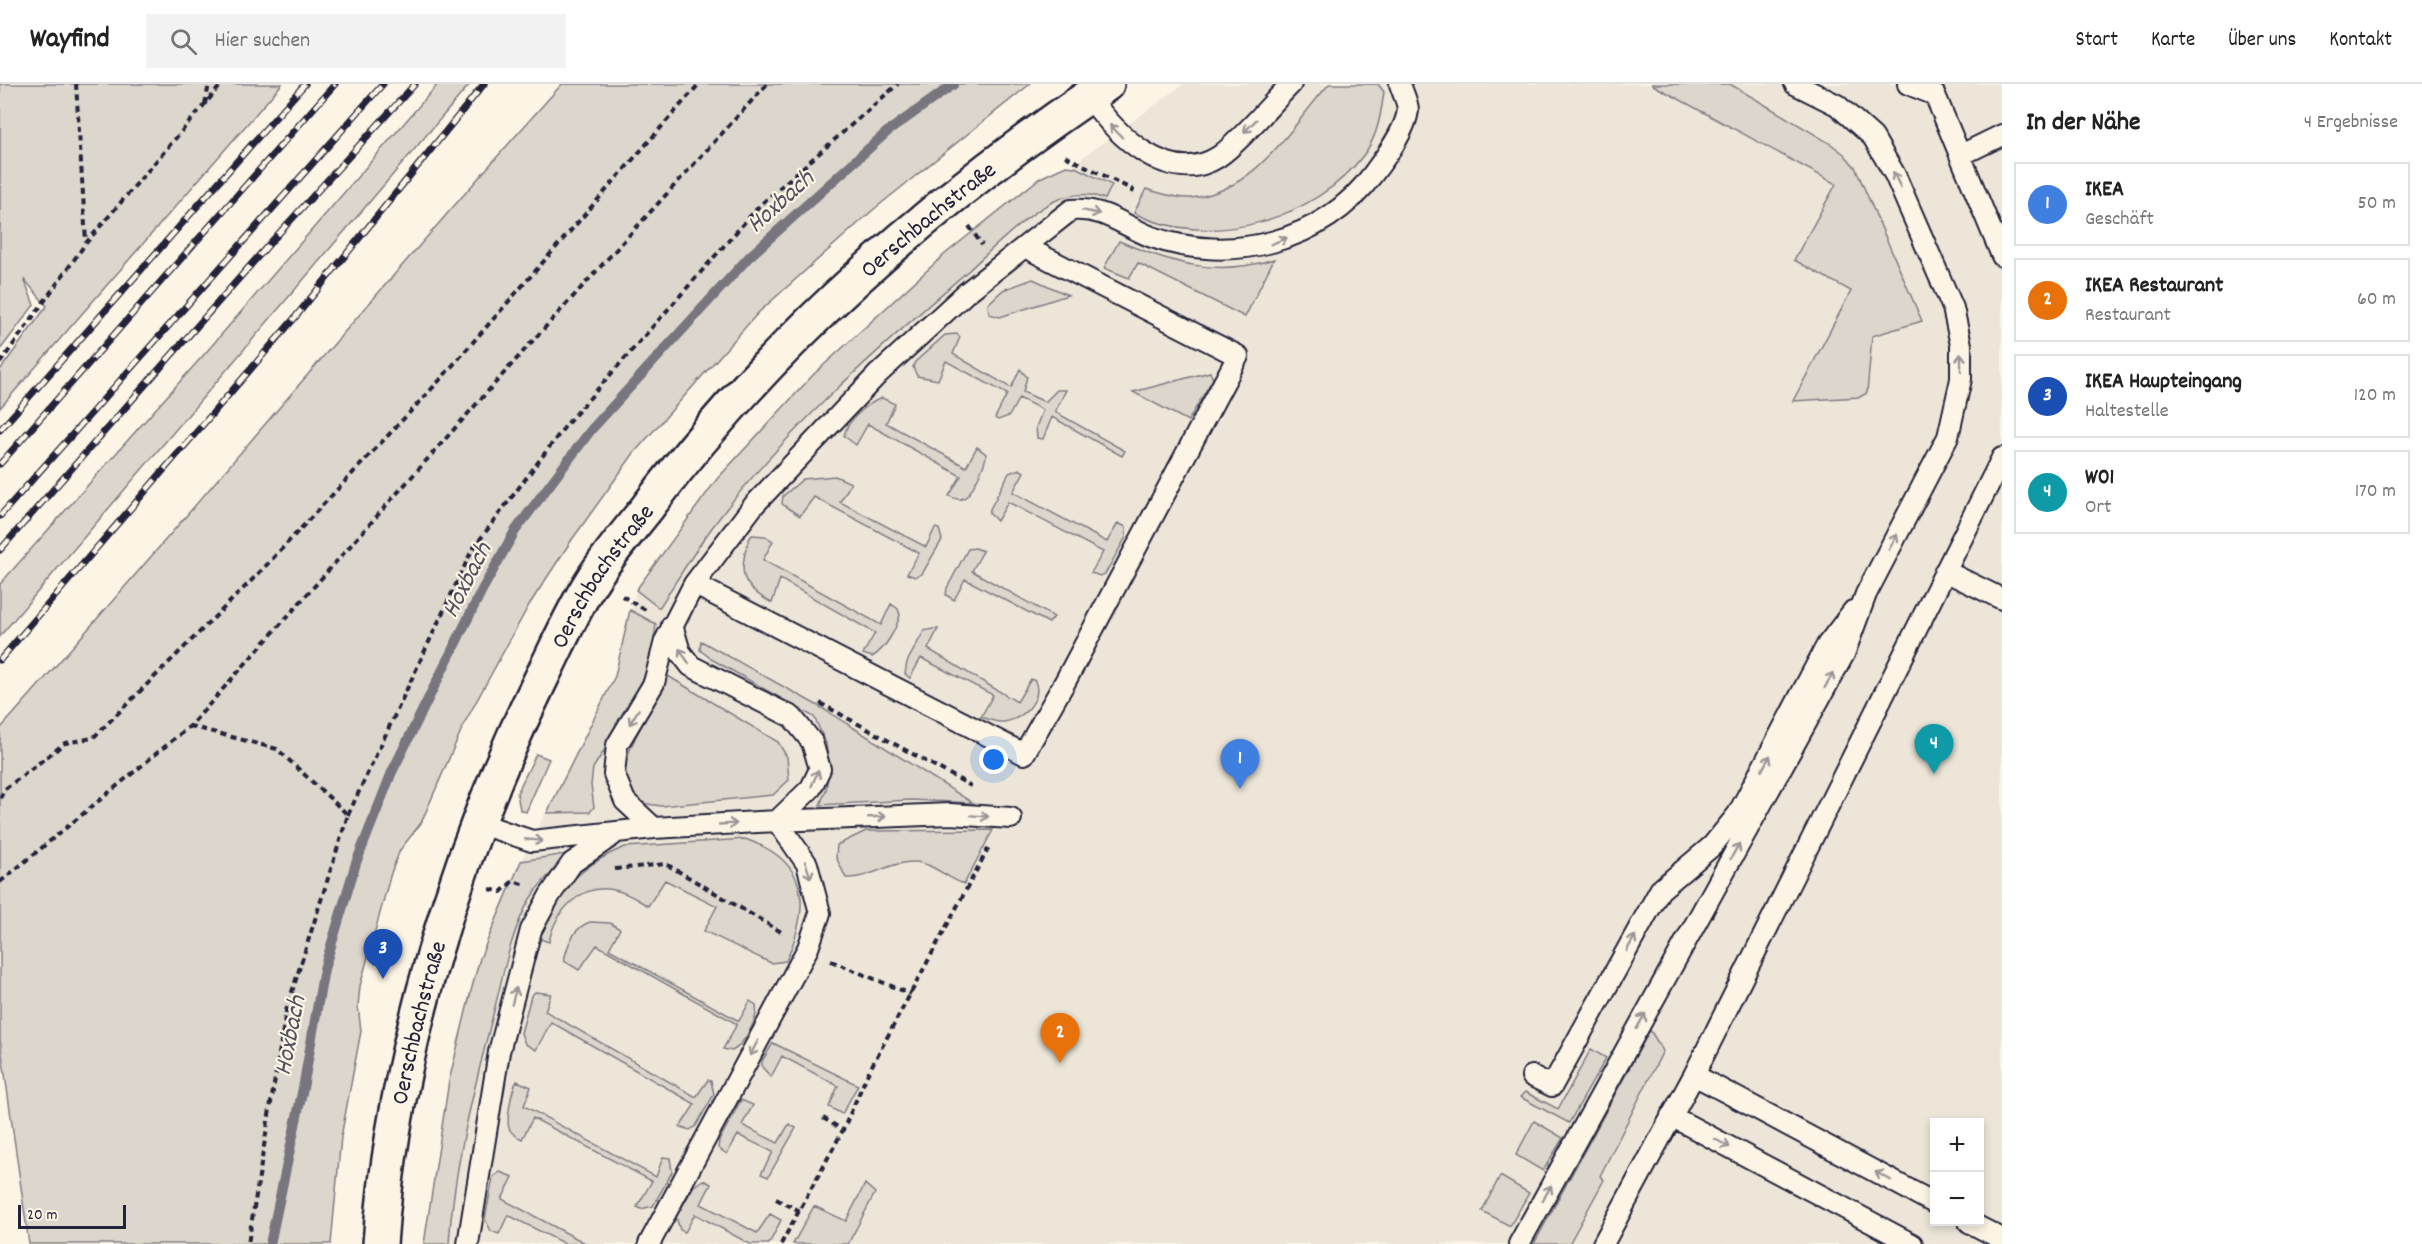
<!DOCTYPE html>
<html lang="de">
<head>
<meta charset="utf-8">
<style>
	:root { --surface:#fff; --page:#f2f2f2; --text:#222; --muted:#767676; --line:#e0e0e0; --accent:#b45309 }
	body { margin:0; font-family:Dekko,sans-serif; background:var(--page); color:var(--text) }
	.controls { position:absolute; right:18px; bottom:18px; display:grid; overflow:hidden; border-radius:0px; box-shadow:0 3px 9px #0003 }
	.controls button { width:54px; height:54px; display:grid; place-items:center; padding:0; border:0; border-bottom:2px solid var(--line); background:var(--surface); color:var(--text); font:30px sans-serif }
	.scale { position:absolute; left:18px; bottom:15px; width:108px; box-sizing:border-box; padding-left:6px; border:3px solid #22223b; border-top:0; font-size:16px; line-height:21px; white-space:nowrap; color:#22223b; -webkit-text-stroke:4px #fcf5e5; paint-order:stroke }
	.you { position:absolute; left:994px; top:676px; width:21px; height:21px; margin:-15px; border:4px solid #fff; border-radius:50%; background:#1a73e8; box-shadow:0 0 0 9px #1a73e833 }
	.badge { display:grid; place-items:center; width:39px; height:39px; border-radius:50%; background:var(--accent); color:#fff; font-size:20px; font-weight:700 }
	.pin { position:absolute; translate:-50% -50px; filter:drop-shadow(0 2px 3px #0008) }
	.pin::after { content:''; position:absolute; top:32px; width:21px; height:18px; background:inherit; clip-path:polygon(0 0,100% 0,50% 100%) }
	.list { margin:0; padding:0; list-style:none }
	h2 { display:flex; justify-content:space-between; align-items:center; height:78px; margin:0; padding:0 24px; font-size:26px }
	h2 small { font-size:20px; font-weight:400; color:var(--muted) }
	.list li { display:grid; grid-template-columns:39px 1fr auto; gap:18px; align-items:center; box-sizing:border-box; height:84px; margin:0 12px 12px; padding:0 12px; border:2px solid var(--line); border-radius:0px }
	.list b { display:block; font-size:22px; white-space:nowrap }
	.list p { margin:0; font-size:20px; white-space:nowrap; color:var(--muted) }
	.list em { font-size:20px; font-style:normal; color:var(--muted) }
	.icon { flex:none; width:33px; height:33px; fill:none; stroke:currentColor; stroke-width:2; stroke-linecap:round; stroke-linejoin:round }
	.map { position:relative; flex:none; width:2002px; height:1160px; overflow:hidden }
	header { display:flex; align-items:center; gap:36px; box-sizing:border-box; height:84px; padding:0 30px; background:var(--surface); border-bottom:2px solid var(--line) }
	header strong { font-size:28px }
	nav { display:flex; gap:33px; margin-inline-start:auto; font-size:21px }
	.search { width:420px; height:54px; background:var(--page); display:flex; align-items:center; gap:15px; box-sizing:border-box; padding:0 21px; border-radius:0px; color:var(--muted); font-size:22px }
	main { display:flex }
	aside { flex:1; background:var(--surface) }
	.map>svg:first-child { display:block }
	.built { fill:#ece5d8; fill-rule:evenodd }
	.green { fill:#dcd6cc; stroke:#7f7c84; stroke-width:1.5 }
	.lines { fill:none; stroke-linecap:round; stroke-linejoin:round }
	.stream { stroke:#78757e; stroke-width:10 }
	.lane-casing { stroke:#22223b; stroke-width:24 }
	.secondary-casing { stroke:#22223b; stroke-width:38 }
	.path { stroke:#22223b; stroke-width:4; stroke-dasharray:6 4.5; stroke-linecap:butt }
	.lane { stroke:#fcf5e5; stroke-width:20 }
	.secondary { stroke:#fcf5e5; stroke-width:33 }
	.rail-casing { stroke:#22223b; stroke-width:7 }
	.rail { stroke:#fcf5e5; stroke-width:4.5; stroke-dasharray:14; stroke-linecap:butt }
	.oneway { stroke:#9a9698 }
	.labels { text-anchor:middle; stroke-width:4.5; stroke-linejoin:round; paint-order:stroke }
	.street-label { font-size:24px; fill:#22223b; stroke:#fcf5e5 }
	.water-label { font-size:26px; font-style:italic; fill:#545362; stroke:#fcf5e5 }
</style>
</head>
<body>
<header>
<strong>Wayfind</strong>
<div class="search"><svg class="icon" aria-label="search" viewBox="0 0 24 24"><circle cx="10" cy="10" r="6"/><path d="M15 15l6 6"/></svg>Hier suchen</div>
<nav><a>Start</a><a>Karte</a><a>Über uns</a><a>Kontakt</a></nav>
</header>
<main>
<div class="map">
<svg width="2002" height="1160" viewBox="0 0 2002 1160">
	<rect width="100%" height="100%" fill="#fcf5e5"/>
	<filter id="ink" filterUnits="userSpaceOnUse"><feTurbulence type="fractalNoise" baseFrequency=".0167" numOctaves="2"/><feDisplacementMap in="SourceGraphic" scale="12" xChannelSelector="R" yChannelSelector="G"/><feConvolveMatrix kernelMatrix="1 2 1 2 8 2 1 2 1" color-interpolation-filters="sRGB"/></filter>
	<g filter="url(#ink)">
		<path class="built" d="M1184,0H2002V1160H424L449,997L480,874L521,777L615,592L636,506L717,395L747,361L813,290L912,198L1040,94L1066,82L1075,83L1083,73ZM1934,1038H1980V1138H1934Z"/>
		<path class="green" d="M0,0H282L0,324V286L47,222L24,195L34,221L0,266Z
			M438,0H470L0,552V500L208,266Z
			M562,0H1030L873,126L758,229L634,369L571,457L529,521L464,640L421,739L400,766L391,789L360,902L358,922L361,947L341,1053L331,1160H29L0,955V645C190,432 371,212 562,0Z
			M1329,0H1378L1384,8C1381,29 1378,51 1365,69C1317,136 1208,167 1134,129L1146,105C1160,109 1177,115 1191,114C1257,107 1290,44 1329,0Z
			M1651,0H1730L1831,60L1844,70L1855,83L1922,237L1872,252L1867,309L1860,313L1793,317L1851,207L1794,176L1836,100Z
			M1066,82L1075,83L1112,101L1105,115C1088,109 1074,109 1057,116C1031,126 990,167 968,187C880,264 788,343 717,437C696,464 678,495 659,524L636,506L717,395L814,290L945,170L1040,94Z
			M1119,157C1173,180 1217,193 1274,175L1245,233L1138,179L1129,194L1104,184Z
			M1033,195L1068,211L1000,233L989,230L988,220L1003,206Z
			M957,250L960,253L953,270L1011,304L1020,285L1027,293L1023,308L1045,318L1057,306H1066L1055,328L1125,367L1122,372L1052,333L1043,355L1037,354L1036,343L1043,326L1019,314L1009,332L998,336L995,334L1007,310L946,277L938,296L917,292L913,283L915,278L945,251Z
			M1210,288L1213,295L1188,337L1133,308Z
			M882,314L895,320L886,339L966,383L977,363L986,370C987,377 971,411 964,414C959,417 954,414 949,412L961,392L868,340L856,361L844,352C846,337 868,319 882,314Z
			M1019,385L1024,388L1013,408L1107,458L1118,439L1126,443V453L1105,490L1100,492L1091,489L1103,468L1008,418L997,437L989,429L990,425L1009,389Z
			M835,392L851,399L840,418L926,463L935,444L939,445L942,456L922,490L915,493L907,490L919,469L814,413L800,432L782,420L783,412L803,395Z
			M752,451L765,452L773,457L763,476L881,541L891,520L898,525L900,531C896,545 886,565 872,573L863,570L875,549L780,495L772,519C740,502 738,488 749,455Z
			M975,464L983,467L972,487L1054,533L1049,539L965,495L954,516L946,511L947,504L968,465Z
			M630,526L656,540L653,564L643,597L618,645L593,684L591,701L594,723L590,728L547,729L615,592Z
			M933,545H938L928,565L1017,618L1031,595L1035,597C1043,616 1023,635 1004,638C996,639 989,635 981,633L993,611L921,574L910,594L905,590L907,578L924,547Z
			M701,557L822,624L973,719L911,716L820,721L826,706L829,683L826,659L814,633L713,576L700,566Z
			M668,592L778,658L787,673L789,696L773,711L661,722L641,719C632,708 626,700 625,686C623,669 659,610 668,592Z
			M536,670L549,675L526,728L520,726L517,709Z
			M993,746L964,800C948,795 932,779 916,778C890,777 870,795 846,794L836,773L837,761L866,747Z
			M745,755C810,777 811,821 786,877L771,879L704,847L717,822L665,796L648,822C638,816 627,808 614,806C581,799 555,827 549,858L540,855C552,810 582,780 625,763Z
			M566,770L567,775C553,786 539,800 530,815C511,848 504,887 495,923C475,1001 454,1080 449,1160H424L449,997L471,907L480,874L521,777Z
			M590,838L610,839L620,845L609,865L739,937L750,917L756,921C759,934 744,961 732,967L723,965L737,940L597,861L579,886L564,877C567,862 574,843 590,838Z
			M535,908L551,910L545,927L696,1013L708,996L711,997L714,1010L696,1042L690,1046L680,1043L695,1020L551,938L536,966L525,960L521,949L531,912Z
			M1650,946L1663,967L1600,1092L1604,1096L1569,1160H1534Z
			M773,959L858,1001L842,1030L829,1023L838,1002L782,972L771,993L762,983V977Z
			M1591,965L1606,974L1569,1039L1520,1013L1525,1008L1558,1025Z
			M517,997L531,1003L524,1022L656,1093L663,1073L670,1074L672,1088L653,1122L641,1125L637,1123L652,1097L533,1034L522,1055C518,1053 512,1050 510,1046C505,1039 512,1004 517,997Z
			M741,1016L753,1021L742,1041L778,1059L789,1040L796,1044L768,1093L761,1090L773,1068L738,1051L727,1070L718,1064L719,1057Z
			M1534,1037L1563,1054L1543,1087L1516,1071Z
			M500,1088L513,1093L502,1115L587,1160H565L508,1131L499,1150L491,1147L485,1135L493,1093Z
			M1500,1092L1529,1109L1510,1142L1482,1127Z
			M703,1096L711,1100L701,1120L757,1149L770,1130L781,1136L769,1160H750L695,1130L685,1148L680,1146L676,1133L694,1102Z
			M865,1100L875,1109L848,1160H793L814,1122L846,1137Z"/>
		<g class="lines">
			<path class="stream" d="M270,1160L303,1004L324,885L356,779L392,688L482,506L515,447L591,346L749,173L887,48L954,0"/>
			<defs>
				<path id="lane" d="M1908,0L1935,11L2002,172
					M1089,12C1115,50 1169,104 1218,73C1239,59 1272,19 1291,0
					M1961,71L2002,51
					M1945,487L2002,515
					M694,500L1024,670L1066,596L1238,272L1025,163
					M672,541L680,568L691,582L792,633L812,658L820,685L811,704L777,737
					M478,739L532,757L654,744L777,737L950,730L1011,734
					M654,744L625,717L614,690L617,661L654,599L665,557L694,500L754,421L878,290L966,209L1071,126C1105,123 1123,142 1152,153C1230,181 1324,158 1373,90C1385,74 1406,46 1408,26C1408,19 1402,7 1400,0
					M1694,991L1934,1119
					M1532,992L1552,1002L1660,806L1712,762L1738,730L1827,561L1853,527
					M1671,1032L1912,1160
					M1969,1138L2002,1155
					M468,1160L499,968L531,846L550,811L572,779L613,751
					M649,1160L808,864L820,829L807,780L777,737
					M1519,1160L1844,570L1866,510L1948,353L1961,295V261L1953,224L1895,91L1873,53L1837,21L1795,0
					M1603,1160L1694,991L2002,374"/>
				<g id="secondary">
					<path id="s1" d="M380,1160C393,972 458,762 542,593C558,561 572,528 591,498C607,472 628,448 647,424C772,257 934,115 1107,0"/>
				</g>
			</defs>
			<use href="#lane" class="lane-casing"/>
			<use href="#secondary" class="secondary-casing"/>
			<path class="path" d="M76,0L86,158
				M205,20L209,0
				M1065,72L1133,106L1130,112
				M969,142L982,161
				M0,279L86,159L222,0
				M622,512L649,528
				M820,619L971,702
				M190,642L277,665L348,731L286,927L248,1160
				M0,714L5,705L65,659L93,654L260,488L439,297L699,0
				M348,731L472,466L566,341L760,121L898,0
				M615,785L666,780L783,849
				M0,798L190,642L529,261L767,0
				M490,805L501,808L513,797L525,801
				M831,877L911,910
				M823,1034L843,1046
				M776,1115L800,1127
				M781,1160L843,1046L868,989L990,761"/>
			<use href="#lane" class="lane"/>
			<use href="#secondary" class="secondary"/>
			<defs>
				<path id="rail" d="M0,346L305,0
					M0,380L335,0
					M0,432L383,0
					M0,466L271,158L415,0
					M0,576L293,236L484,0"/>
			</defs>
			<use href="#rail" class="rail-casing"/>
			<use href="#rail" class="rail"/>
		</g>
		<defs><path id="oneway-shaft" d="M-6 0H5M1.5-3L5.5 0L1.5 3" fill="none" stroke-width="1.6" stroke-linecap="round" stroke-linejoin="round" transform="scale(1.5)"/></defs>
		<g class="oneway">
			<use href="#oneway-shaft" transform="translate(1250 42) rotate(135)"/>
			<use href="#oneway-shaft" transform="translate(1116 47) rotate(-134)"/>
			<use href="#oneway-shaft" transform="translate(1897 96) rotate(-115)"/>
			<use href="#oneway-shaft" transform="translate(1091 128) rotate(12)"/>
			<use href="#oneway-shaft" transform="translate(1279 157) rotate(-22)"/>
			<use href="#oneway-shaft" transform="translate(1961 278) rotate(-90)"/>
			<use href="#oneway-shaft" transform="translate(1893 458) rotate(-62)"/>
			<use href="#oneway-shaft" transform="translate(684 572) rotate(-124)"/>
			<use href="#oneway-shaft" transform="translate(1829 596) rotate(-61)"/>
			<use href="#oneway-shaft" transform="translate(634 633) rotate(121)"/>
			<use href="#oneway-shaft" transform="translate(1766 679) rotate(-61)"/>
			<use href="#oneway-shaft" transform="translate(815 694) rotate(-67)"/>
			<use href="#oneway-shaft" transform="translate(980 732) rotate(4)"/>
			<use href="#oneway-shaft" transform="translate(877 733) rotate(-2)"/>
			<use href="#oneway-shaft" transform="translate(728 740) rotate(-3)"/>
			<use href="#oneway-shaft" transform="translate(534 756) rotate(5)"/>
			<use href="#oneway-shaft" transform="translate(1735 767) rotate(-61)"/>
			<use href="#oneway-shaft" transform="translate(808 786) rotate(71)"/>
			<use href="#oneway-shaft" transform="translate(1631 859) rotate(-61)"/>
			<use href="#oneway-shaft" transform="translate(514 912) rotate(-75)"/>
			<use href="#oneway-shaft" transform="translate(1641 937) rotate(-61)"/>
			<use href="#oneway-shaft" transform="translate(754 964) rotate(118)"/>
			<use href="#oneway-shaft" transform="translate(1722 1059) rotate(28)"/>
			<use href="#oneway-shaft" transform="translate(1883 1092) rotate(-152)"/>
			<use href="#oneway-shaft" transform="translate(1547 1109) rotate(-61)"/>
		</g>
	</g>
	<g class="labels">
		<g class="street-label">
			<text dy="8" stroke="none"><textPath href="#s1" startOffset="1197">Oerschbachstraße</textPath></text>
			<text dy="8" stroke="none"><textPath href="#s1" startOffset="711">Oerschbachstraße</textPath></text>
			<text dy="8" stroke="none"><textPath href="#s1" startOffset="225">Oerschbachstraße</textPath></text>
		</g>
		<g class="water-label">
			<text transform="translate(779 116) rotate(-42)" y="9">Hoxbach</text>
			<text transform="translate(465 495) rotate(-63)" y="9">Hoxbach</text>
			<text transform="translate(288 951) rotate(-79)" y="9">Hoxbach</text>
		</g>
	</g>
</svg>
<div class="controls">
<button>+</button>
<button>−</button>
</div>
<div class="scale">20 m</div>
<div class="you"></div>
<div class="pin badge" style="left:1240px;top:705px;background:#3f7fe0">1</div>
<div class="pin badge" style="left:1060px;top:979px;background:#e8710a">2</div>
<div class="pin badge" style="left:383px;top:895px;background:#1a4fb4">3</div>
<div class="pin badge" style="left:1934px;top:690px;background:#0f9aa8">4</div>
</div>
<aside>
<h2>In der Nähe<small>4 Ergebnisse</small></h2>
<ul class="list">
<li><span class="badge" style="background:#3f7fe0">1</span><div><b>IKEA</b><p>Geschäft</p></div><em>50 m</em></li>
<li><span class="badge" style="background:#e8710a">2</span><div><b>IKEA Restaurant</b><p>Restaurant</p></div><em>60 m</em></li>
<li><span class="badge" style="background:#1a4fb4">3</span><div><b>IKEA Haupteingang</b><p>Haltestelle</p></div><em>120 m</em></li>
<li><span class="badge" style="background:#0f9aa8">4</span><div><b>W01</b><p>Ort</p></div><em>170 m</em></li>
</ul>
</aside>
</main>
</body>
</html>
